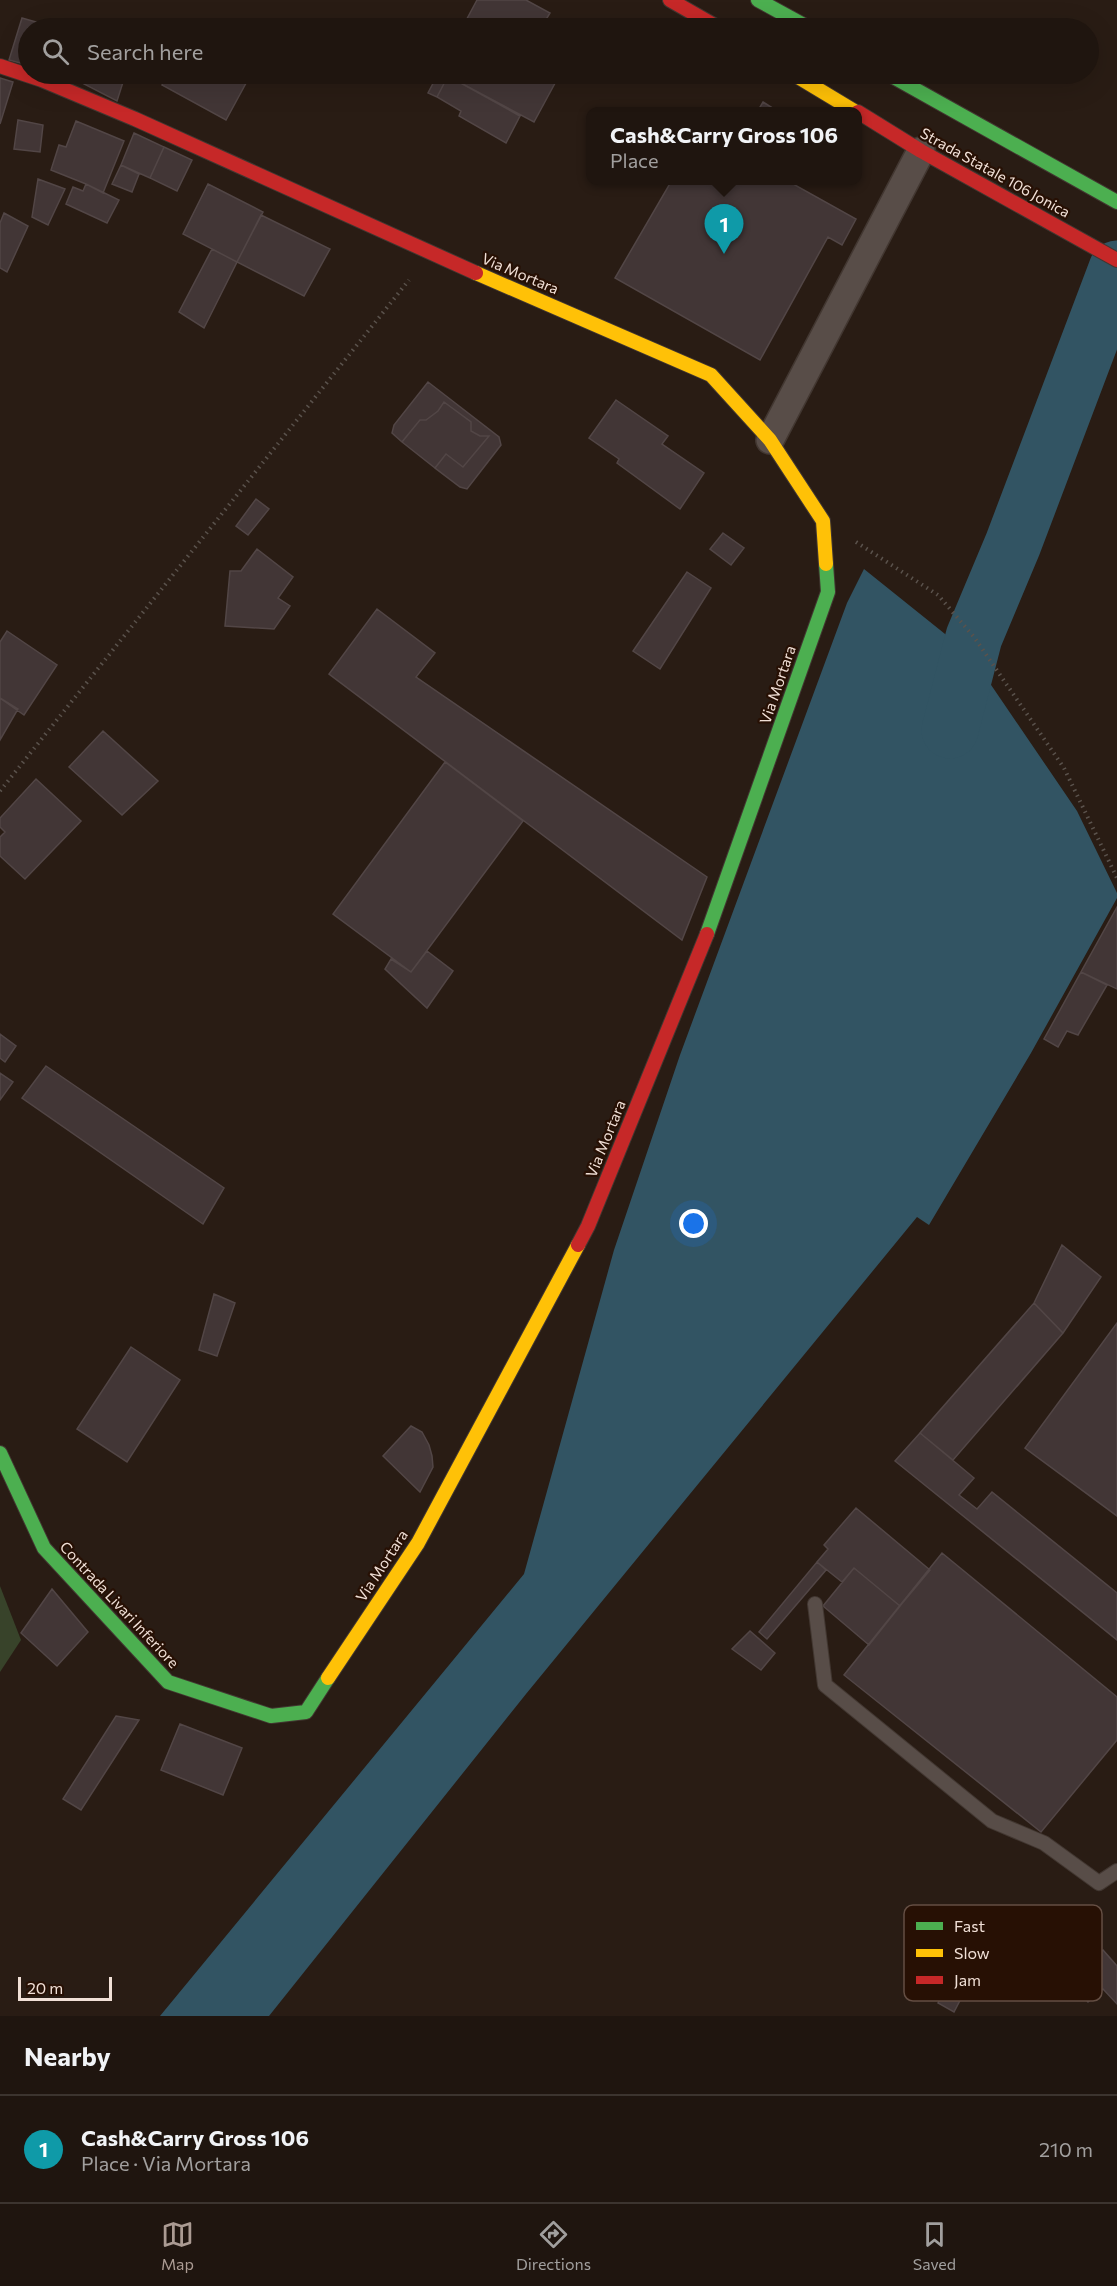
<!DOCTYPE html>
<html lang="en">
<head>
<meta charset="utf-8">
<style>
	:root { --surface:#1f150f; --page:#271e18; --text:#f1f3f6; --muted:#a19f9e; --line:#3c342f; --accent:#ab9b93 }
	body { margin:0; font-family:Commissioner,sans-serif; background:var(--page); color:var(--text) }
	.scale { position:absolute; left:18px; bottom:15px; width:94px; box-sizing:border-box; padding-left:6px; border:3px solid #f1e0d7; border-top:0; font-size:16px; line-height:21px; white-space:nowrap; color:#f1e0d7; -webkit-text-stroke:4px #271004; paint-order:stroke }
	.you { position:absolute; left:694px; top:1224px; width:21px; height:21px; margin:-15px; border:4px solid #fff; border-radius:50%; background:#1a73e8; box-shadow:0 0 0 9px #1a73e833 }
	.badge { display:grid; place-items:center; width:39px; height:39px; border-radius:50%; background:var(--accent); color:#fff; font-size:20px; font-weight:700 }
	.pin { position:absolute; translate:-50% -50px; filter:drop-shadow(0 2px 3px #0008) }
	.pin::after { content:''; position:absolute; top:32px; width:21px; height:18px; background:inherit; clip-path:polygon(0 0,100% 0,50% 100%) }
	.popup { position:absolute; left:586px; top:107px; width:276px; height:78px; box-sizing:border-box; display:grid; place-content:center; border-radius:12px; background:var(--surface); filter:drop-shadow(0 2px 4px #0005); font-size:20px; white-space:nowrap; color:var(--muted) }
	.popup b { font-size:22px; color:var(--text) }
	.popup::after { content:''; position:absolute; left:50%; top:100%; margin-left:-12px; border:12px solid transparent; border-top-color:var(--surface) }
	.list { margin:0; padding:0; list-style:none }
	h2 { display:flex; justify-content:space-between; align-items:center; height:78px; margin:0; padding:0 24px; font-size:26px }
	h2 small { font-size:20px; font-weight:400; color:var(--muted) }
	.list li { display:grid; grid-template-columns:39px 1fr auto; gap:18px; align-items:center; box-sizing:border-box; height:108px; padding:0 24px; border-top:2px solid var(--line) }
	.list b { display:block; font-size:22px; white-space:nowrap }
	.list p { margin:0; font-size:20px; white-space:nowrap; color:var(--muted) }
	.list em { font-size:20px; font-style:normal; color:var(--muted) }
	.icon { flex:none; width:33px; height:33px; fill:none; stroke:currentColor; stroke-width:2; stroke-linecap:round; stroke-linejoin:round }
	.map { position:relative; flex:none; width:1117px; height:2016px; overflow:hidden }
	.search { position:absolute; background:var(--surface); box-shadow:0 6px 24px #0002; left:18px; right:18px; top:18px; height:66px; display:flex; align-items:center; gap:15px; box-sizing:border-box; padding:0 21px; border-radius:33px; color:var(--muted); font-size:22px }
	.sheet { height:186px; background:var(--surface) }
	nav { display:flex; justify-content:space-around; align-items:center; box-sizing:border-box; height:84px; border-top:2px solid var(--line); background:var(--surface); font-size:16px; color:var(--muted) }
	nav a { display:grid; justify-items:center; gap:3px }
	nav .on { color:var(--accent) }
	.map>svg:first-child { display:block }
	.green { fill:#38432a }
	.water { fill:#325463 }
	.lines { fill:none; stroke-linecap:round; stroke-linejoin:round }
	.river { stroke:#325463; stroke-width:57 }
	.building { fill:#423636; stroke:#524646; stroke-width:1.5 }
	.lane-casing { stroke:#423731; stroke-width:16 }
	.street-casing { stroke:#423731; stroke-width:30 }
	.fast-casing { stroke:#423731; stroke-width:16 }
	.slow-casing { stroke:#423731; stroke-width:16 }
	.jam-casing { stroke:#423731; stroke-width:16 }
	.path { stroke:#5a524c; stroke-width:4; stroke-dasharray:1.5 4.5; stroke-linecap:butt }
	.lane { stroke:#584d48; stroke-width:14 }
	.street { stroke:#584d48; stroke-width:27 }
	.fast { stroke:#4caf50; stroke-width:14 }
	.slow { stroke:#ffc107; stroke-width:14 }
	.jam { stroke:#c62828; stroke-width:14 }
	.labels { text-anchor:middle; stroke-width:4.5; stroke-linejoin:round; paint-order:stroke }
	.street-label { font-size:15px; fill:#f1e0d7; stroke:#271004 }
	.key { fill:#271004; stroke:#644e43; stroke-width:1.5 }
	.key-label { font-size:16px; fill:#f1e0d7 }
</style>
</head>
<body>
<div class="map">
<svg width="1117" height="2016" viewBox="0 0 1117 2016">
	<rect width="100%" height="100%" fill="#291c14"/>
	<path class="green" d="M0,1586L21,1640L0,1672Z"/>
	<path class="water" d="M864,569L970,654L1077,811L1117,893V898L1031,1053L929,1225L917,1217L526,1694L269,2016H160L524,1574L614,1250L680,1055L847,603Z"/>
	<g class="lines">
		<path class="river" d="M950,730L974,637L1013,544L1117,269"/>
	</g>
	<path class="building" d="M477,0H526L550,13L541,28H462Z
		M22,18L57,28H28V65L9,60Z
		M85,74H119L125,76L117,101L82,83Z
		M168,74H251L226,120L162,85Z
		M438,74H560L534,122L448,76L437,97L428,93Z
		M448,76L520,116L506,143L459,116L461,111L437,97Z
		M0,78L13,82L0,124Z
		M763,102L779,112H757Z
		M18,120L43,125L40,152L14,149Z
		M76,121L124,141L103,193L86,184L51,170L59,145L66,147Z
		M134,133L164,147L150,178L121,165Z
		M164,147L192,160L177,191L150,178Z
		M121,165L139,174L132,192L112,184Z
		M38,179L65,189L48,225L32,217Z
		M672,180H786L856,219L842,245L828,237L760,360L615,278Z
		M86,184L119,200L107,223L66,204L73,187L83,191Z
		M208,184L263,212L237,262L183,234Z
		M4,213L28,226L7,272L0,268V223Z
		M261,215L330,249L304,296L237,262Z
		M212,249L237,262L204,328L179,312Z
		M428,382L499,437L501,445L467,489L460,487L435,468L446,454L463,467L489,436H480L471,431V422L444,402L438,411L426,420H420L402,442L392,433L394,425Z
		M616,400L668,436L662,444L704,473L680,509L617,463L619,459L589,438Z
		M444,402L471,422V431L480,436H489L463,467L446,454L435,468L402,442L420,420H426L438,411Z
		M256,499L269,509L248,535L236,526Z
		M723,533L744,548L731,565L710,549Z
		M257,549L293,577L278,598L290,606L274,629L225,626L230,571H241Z
		M687,572L711,588L660,669L633,651Z
		M377,609L435,653L416,677L707,877L682,940L329,674Z
		M7,631L57,665L24,715L0,698V642Z
		M0,698L18,709L0,740Z
		M103,731L158,781L122,815L69,767Z
		M445,762L523,821L411,972L333,914Z
		M36,779L81,821L25,879L0,856V837L5,832L0,827V818Z
		M1117,907V989L1081,972Z
		M427,951L453,971L427,1008L385,969L391,959L411,972Z
		M1081,972L1107,985L1078,1035L1067,1031L1058,1047L1044,1039Z
		M0,1034L16,1046L5,1062L0,1058Z
		M46,1066L224,1188L203,1224L22,1098Z
		M0,1073L13,1082L0,1100Z
		M1062,1245L1101,1277L1063,1333L1034,1303Z
		M214,1294L235,1303L217,1356L199,1350Z
		M1034,1303L1063,1333L953,1460L920,1433Z
		M1117,1323V1516L1025,1448Z
		M131,1347L180,1380L127,1462L77,1429Z
		M411,1426L422,1432L429,1445L432,1456L433,1467L420,1492L383,1456Z
		M920,1433L974,1478L959,1495L977,1509L992,1492L1117,1593V1640L895,1461Z
		M856,1508L930,1570L900,1606L854,1568L842,1582L817,1562L828,1549L824,1545Z
		M942,1553L1117,1697V1740L1041,1832L844,1675Z
		M817,1562L826,1570L767,1639L759,1632Z
		M854,1568L900,1606L869,1645L823,1606Z
		M52,1589L88,1632L57,1666L21,1633Z
		M750,1631L775,1653L761,1670L732,1649Z
		M116,1716L139,1720L81,1810L63,1799Z
		M180,1724L242,1748L223,1795L161,1770Z
		M1103,1950L1117,1966V2004L1103,1989L1088,2002L1070,1980L1086,1967L1084,1965Z
		M951,1977L967,1987L954,2012L938,2003Z"/>
	<g class="lines">
		<defs>
			<path id="lane" d="M815,1604L825,1685L992,1821L1044,1843L1099,1883L1117,1871"/>
			<path id="street" d="M770,440L921,151"/>
			<path id="fast" d="M758,0L809,28
				M888,74L1117,202
				M707,934L828,592L826,564
				M0,1453L44,1548L168,1682L271,1716L306,1712L328,1678"/>
			<path id="slow" d="M793,74L856,112
				M476,273L711,375L770,440L823,521L826,564
				M328,1678L418,1543L578,1245"/>
			<path id="jam" d="M670,0L719,28
				M0,66L42,80L135,119L476,273
				M858,112L921,151L1117,260
				M578,1245L588,1226L707,934"/>
		</defs>
		<use href="#lane" class="lane-casing"/>
		<use href="#street" class="street-casing"/>
		<use href="#fast" class="fast-casing"/>
		<use href="#slow" class="slow-casing"/>
		<use href="#jam" class="jam-casing"/>
		<path class="path" d="M856,542L938,595L974,637L1064,768L1117,878
			M0,791L409,280"/>
		<use href="#lane" class="lane"/>
		<use href="#street" class="street"/>
		<use href="#fast" class="fast"/>
		<use href="#slow" class="slow"/>
		<use href="#jam" class="jam"/>
	</g>
	<g class="labels">
		<g class="street-label">
			<text transform="translate(995 173) rotate(29)" y="5">Strada Statale 106 Jonica</text>
			<text transform="translate(520 274) rotate(23)" y="5">Via Mortara</text>
			<text transform="translate(778 685) rotate(-71)" y="5">Via Mortara</text>
			<text transform="translate(606 1139) rotate(-68)" y="5">Via Mortara</text>
			<text transform="translate(382 1566) rotate(-57)" y="5">Via Mortara</text>
			<text transform="translate(119 1605) rotate(47)" y="5">Contrada Livari Inferiore</text>
		</g>
	</g>
	<rect x="904" y="1905" width="198" height="96" rx="9" class="key"/>
	<rect x="916" y="1922" width="27" height="8" fill="#4caf50"/>
	<rect x="916" y="1949" width="27" height="8" fill="#ffc107"/>
	<rect x="916" y="1976" width="27" height="8" fill="#c62828"/>
	<g class="key-label">
		<text x="954" y="1932">Fast</text>
		<text x="954" y="1959">Slow</text>
		<text x="954" y="1986">Jam</text>
	</g>
</svg>
<div class="scale">20 m</div>
<div class="you"></div>
<div class="pin badge" style="left:724px;top:254px;background:#0f9aa8">1</div>
<div class="popup"><b>Cash&amp;Carry Gross 106</b>Place</div>
<div class="search"><svg class="icon" aria-label="search" viewBox="0 0 24 24"><circle cx="10" cy="10" r="6"/><path d="M15 15l6 6"/></svg>Search here</div>
</div>
<section class="sheet">
<h2>Nearby<small></small></h2>
<ul class="list">
<li><span class="badge" style="background:#0f9aa8">1</span><div><b>Cash&amp;Carry Gross 106</b><p>Place · Via Mortara</p></div><em>210 m</em></li>
</ul>
</section>
<nav>
<a class="on"><svg class="icon" aria-label="map" viewBox="0 0 24 24"><path d="M3 6l6-2 6 2 6-2v14l-6 2-6-2-6 2zM9 4v14M15 6v14"/></svg>Map</a>
<a><svg class="icon" aria-label="directions" viewBox="0 0 24 24"><path d="M12 3l9 9-9 9-9-9zM9 14v-3h6M13 9l2 2-2 2"/></svg>Directions</a>
<a><svg class="icon" aria-label="saved" viewBox="0 0 24 24"><path d="M7 4h10v16l-5-4-5 4z"/></svg>Saved</a>
</nav>
</body>
</html>
